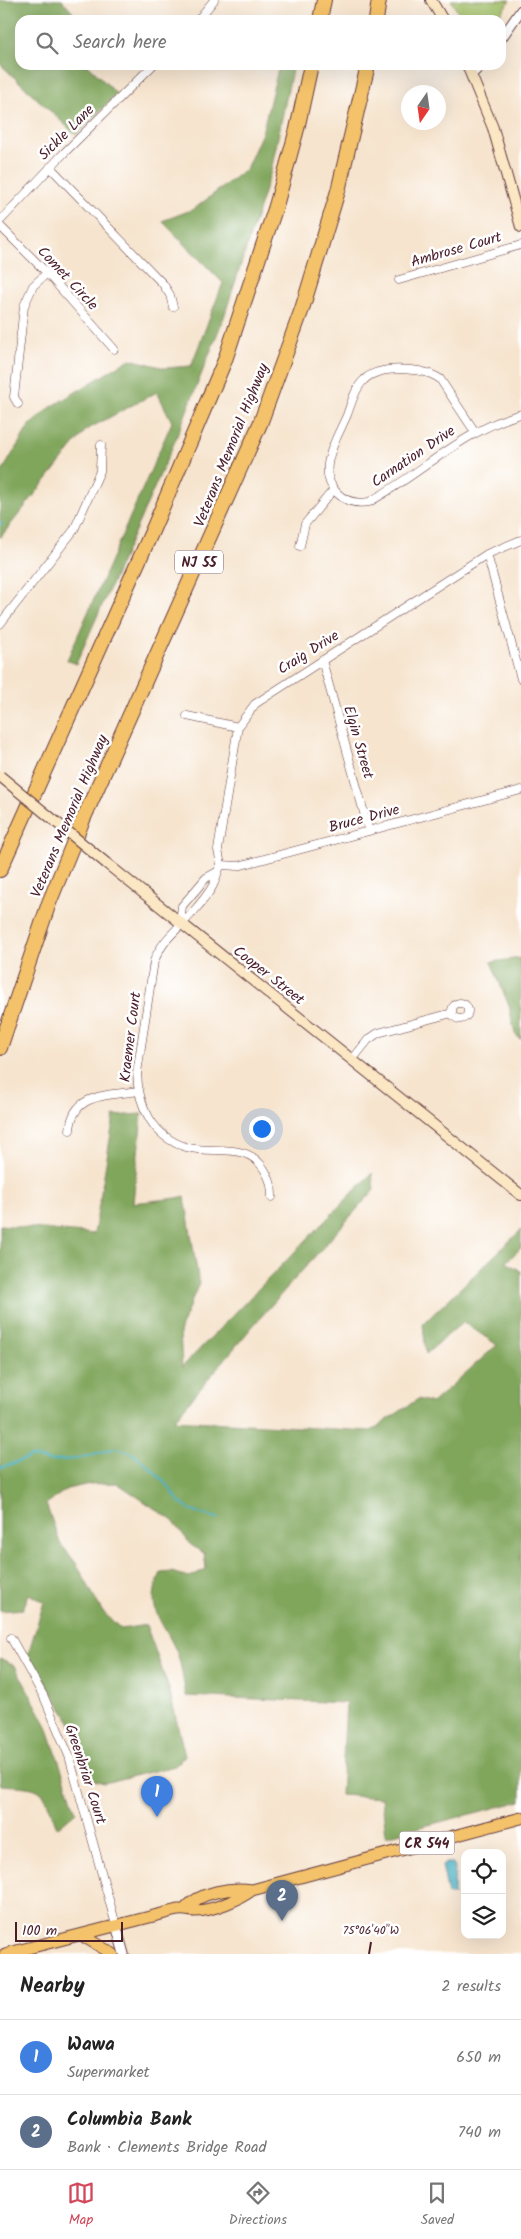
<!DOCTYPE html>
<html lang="en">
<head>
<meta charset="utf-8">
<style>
	:root { --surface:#fff; --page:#f2f2f2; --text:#222; --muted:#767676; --line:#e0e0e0; --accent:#d1495b }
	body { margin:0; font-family:Kalam,sans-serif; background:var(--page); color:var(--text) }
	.controls { position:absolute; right:15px; bottom:15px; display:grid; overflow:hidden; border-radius:10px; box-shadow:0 5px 20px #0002 }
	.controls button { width:45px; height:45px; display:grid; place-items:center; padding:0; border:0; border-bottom:1px solid var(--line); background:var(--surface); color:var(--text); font:25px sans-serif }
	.compass { position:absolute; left:401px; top:85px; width:45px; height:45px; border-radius:50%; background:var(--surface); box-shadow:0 5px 20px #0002; rotate:193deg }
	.scale { position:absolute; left:15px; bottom:12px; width:108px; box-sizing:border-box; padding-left:5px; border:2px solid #4a1f2b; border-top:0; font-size:14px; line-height:18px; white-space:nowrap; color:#4a1f2b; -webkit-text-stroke:4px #fff; paint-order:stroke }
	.you { position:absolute; left:261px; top:1128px; width:18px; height:18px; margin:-12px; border:4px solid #fff; border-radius:50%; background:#1a73e8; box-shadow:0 0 0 8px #1a73e833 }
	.badge { display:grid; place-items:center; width:32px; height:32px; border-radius:50%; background:var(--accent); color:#fff; font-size:16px; font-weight:700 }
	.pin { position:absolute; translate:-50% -41px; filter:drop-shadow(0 1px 2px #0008) }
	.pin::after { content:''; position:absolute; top:26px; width:18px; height:15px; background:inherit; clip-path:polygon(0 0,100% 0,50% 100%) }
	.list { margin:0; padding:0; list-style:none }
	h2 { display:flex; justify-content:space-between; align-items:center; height:65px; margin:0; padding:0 20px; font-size:21px }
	h2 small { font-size:16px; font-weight:400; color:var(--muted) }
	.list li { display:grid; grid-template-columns:32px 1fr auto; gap:15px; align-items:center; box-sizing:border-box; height:75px; padding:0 20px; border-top:1px solid var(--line) }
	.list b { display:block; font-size:19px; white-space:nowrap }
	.list p { margin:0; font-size:16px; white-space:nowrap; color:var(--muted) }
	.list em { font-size:16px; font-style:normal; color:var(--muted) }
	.icon { flex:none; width:28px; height:28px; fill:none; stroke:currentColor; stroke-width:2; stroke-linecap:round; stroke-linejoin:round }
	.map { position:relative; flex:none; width:521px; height:1954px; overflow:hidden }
	.search { position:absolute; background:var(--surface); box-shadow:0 5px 20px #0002; left:15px; right:15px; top:15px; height:55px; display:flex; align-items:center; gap:12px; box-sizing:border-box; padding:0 18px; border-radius:15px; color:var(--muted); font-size:19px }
	.sheet { height:215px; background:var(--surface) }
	nav { display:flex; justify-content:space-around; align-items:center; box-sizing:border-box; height:70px; border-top:1px solid var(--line); background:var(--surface); font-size:14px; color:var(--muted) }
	nav a { display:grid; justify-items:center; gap:2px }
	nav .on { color:var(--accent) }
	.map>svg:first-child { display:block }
	.green { fill:#a1bf67; stroke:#766f49 }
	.forest { fill:#80a65c; stroke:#656244 }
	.water { fill:#45b0c2; stroke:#486876 }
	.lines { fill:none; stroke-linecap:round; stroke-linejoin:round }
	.stream { stroke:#45b0c2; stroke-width:2 }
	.minor-casing { stroke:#643d43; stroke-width:9 }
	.tertiary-casing { stroke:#643d43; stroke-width:11 }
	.secondary-casing { stroke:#643d43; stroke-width:12 }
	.primary-casing { stroke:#643d43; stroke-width:13 }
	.motorway-casing { stroke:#643d43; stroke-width:16 }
	.minor { stroke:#fff; stroke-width:8 }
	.tertiary { stroke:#fff; stroke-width:9 }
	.secondary { stroke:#fbe7c3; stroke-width:10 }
	.primary { stroke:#f4c26a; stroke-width:11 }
	.motorway { stroke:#f4c26a; stroke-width:14 }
	.secondary-bridge-casing { stroke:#643d43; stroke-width:12; stroke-linecap:butt }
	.secondary-bridge { stroke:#fbe7c3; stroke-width:10 }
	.ticks { fill:none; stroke:#4a1f2b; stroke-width:2 }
	.labels { text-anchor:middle; stroke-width:5; stroke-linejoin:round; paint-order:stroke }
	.shield { fill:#fff; stroke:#80626b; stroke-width:1 }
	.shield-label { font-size:14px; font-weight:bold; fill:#4a1f2b }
	.street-label { font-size:15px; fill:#4a1f2b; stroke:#fff }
	.ticks-label { font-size:12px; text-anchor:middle; fill:#4a1f2b; stroke:#fff; stroke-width:5; stroke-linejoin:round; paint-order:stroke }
</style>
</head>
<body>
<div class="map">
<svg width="521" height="1954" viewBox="0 0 521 1954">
	<rect width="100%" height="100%" fill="#fff"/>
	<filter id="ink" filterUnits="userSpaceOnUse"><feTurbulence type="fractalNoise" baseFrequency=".02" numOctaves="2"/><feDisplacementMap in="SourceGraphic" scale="10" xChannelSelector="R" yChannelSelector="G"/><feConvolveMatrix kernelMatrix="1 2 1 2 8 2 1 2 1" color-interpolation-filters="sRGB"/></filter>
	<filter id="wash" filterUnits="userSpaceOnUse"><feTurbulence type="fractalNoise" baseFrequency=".0096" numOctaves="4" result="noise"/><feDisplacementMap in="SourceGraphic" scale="20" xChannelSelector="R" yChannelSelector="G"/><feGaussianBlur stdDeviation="1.12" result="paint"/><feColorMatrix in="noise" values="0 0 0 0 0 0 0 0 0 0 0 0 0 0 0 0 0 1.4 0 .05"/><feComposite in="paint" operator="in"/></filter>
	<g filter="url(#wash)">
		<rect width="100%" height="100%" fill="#f6e4ce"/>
		<path class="green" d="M451,0H510L496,20H462Z"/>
		<path class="forest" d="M0,0H62L73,13L67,20H20V65H88L117,94L76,135L0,64Z
			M279,65H293L271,171L224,317L175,441L76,664L67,660L172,422L157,392L86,430L0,538V475L29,426L51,407L130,359L165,368L191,366L223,283L162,221L194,209L246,169L262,133Z
			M521,958V1040L515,1034L509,1006L491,962Z
			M142,1114L133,1203L185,1197L199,1283L180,1329L182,1367L372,1173L374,1190L252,1327L174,1420L371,1431L418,1399L432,1403L497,1345L463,1322L426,1354L423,1324L521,1230V1248L506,1262L521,1271V1801L386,1836L382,1798L341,1795L346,1703L186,1696C183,1682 182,1666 177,1653C164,1621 143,1610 161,1573L171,1572L190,1577L206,1569L204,1553L191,1545L173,1521L117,1483L90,1484L67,1489L46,1504L60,1543L76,1563L102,1611L121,1629L146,1625L169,1689L185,1756L175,1766L104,1783L94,1780L69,1720L28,1654L44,1602L29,1594L23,1609L0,1611V1225L94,1234L114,1116Z
			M0,1658L15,1666L47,1726L76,1812L57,1828C42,1785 45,1788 0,1785Z"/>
		<path class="water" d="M444,1863H453L455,1867L454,1895H448L442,1865Z"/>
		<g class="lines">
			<path class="stream" d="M0,525L2,523
				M0,1468L31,1457L51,1461L76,1459L116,1448C135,1450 152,1470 165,1483C172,1489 175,1498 182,1504C192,1513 206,1515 218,1518"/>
		</g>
	</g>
	<g filter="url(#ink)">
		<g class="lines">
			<defs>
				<path id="minor" d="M198,20L214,0
					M50,167L163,284L170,295L173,307
					M0,221L63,154L153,65
					M0,226L47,273L114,349
					M399,280L521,245
					M18,404L14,397L24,306L33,286L47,273
					M475,432L440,379C423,367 379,365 364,380C355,388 351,404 347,415C337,438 315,471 337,493C346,502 357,504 369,502C421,474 463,430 521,414
					M300,546L305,524L334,489
					M487,554L521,679
					M0,624L74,530L100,471L101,445
					M322,660L369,831
					M187,716L238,727
					M221,865L218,850L238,727L255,704L487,554L521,540
					M180,923L182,906L206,878L217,872
					M452 1011a8 8 0 1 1 16 0a8 8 0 1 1-16 0Z
					M352,1060L368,1040L378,1033L452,1013
					M70,1130C73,1092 108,1096 138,1091
					M272,1197C272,1185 270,1179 264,1169C247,1141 212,1155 186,1147C153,1137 138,1106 137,1073L154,961C163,938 179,929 193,912C200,904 210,893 214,883C217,877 217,871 221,865L238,866L521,790
					M11,1638L44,1697L69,1756L116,1925"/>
				<path id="tertiary" d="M501,39L521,10
					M472,74L482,65
					M116,1925L124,1954"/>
				<path id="secondary" d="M431,0L443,20
					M467,65L493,128L521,227
					M106,863L521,1195"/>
				<path id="primary" d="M186,1908C200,1892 231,1887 252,1890L521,1818
					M81,1935L113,1954
					M5,1954L173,1911C185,1908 186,1911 196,1911C211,1911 241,1899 252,1890"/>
				<path id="motorway" d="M320,20L324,0
					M376,20L379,0
					M0,870L153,529L225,360L276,206L297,129L311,65
					M0,1048L49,903L82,822L260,424L302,309L338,191L368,65"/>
			</defs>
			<use href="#minor" class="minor-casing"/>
			<use href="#tertiary" class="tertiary-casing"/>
			<use href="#secondary" class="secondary-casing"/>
			<use href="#primary" class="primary-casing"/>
			<use href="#motorway" class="motorway-casing"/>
			<use href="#minor" class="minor"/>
			<use href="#tertiary" class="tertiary"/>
			<use href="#secondary" class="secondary"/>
			<use href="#primary" class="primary"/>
			<use href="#motorway" class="motorway"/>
			<defs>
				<path id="secondary-bridge" d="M0,776L106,863"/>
			</defs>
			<use href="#secondary-bridge" class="secondary-bridge-casing"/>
			<use href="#secondary-bridge" class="secondary-bridge"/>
		</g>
	</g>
	<path class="ticks" d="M369,1954L371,1942"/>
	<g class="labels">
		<g class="shield">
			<rect x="175" y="550.5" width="48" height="23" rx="4"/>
			<rect x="399.5" y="1831.5" width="55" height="23" rx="4"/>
		</g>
		<g class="shield-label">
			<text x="199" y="567">NJ 55</text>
			<text x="427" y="1848">CR 544</text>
		</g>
		<g class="street-label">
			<text transform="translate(66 132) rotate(-45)" y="5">Sickle Lane</text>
			<text transform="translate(456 249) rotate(-16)" y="5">Ambrose Court</text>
			<text transform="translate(68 278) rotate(47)" y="5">Comet Circle</text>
			<text transform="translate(231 445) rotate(-68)" y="5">Veterans Memorial Highway</text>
			<text transform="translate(413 456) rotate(-34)" y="5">Carnation Drive</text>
			<text transform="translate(308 652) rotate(-32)" y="5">Craig Drive</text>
			<text transform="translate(359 742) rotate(74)" y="5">Elgin Street</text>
			<text transform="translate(69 816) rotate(-67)" y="5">Veterans Memorial Highway</text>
			<text transform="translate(364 818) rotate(-15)" y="5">Bruce Drive</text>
			<text transform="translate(269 975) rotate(38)" y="5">Cooper Street</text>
			<text transform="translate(130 1037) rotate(-83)" y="5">Kraemer Court</text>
			<text transform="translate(86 1774) rotate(72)" y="5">Greenbriar Court</text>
		</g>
	</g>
	<g class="ticks-label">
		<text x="371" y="1934">75°06'40"W</text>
	</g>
</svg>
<div class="controls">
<button><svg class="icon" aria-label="locate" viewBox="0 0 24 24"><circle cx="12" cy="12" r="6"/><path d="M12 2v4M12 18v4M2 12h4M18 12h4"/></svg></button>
<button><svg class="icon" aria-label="layers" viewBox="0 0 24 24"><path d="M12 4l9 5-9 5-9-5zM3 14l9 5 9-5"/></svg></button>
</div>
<svg class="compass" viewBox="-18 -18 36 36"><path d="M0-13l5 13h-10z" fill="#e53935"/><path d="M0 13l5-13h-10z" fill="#767676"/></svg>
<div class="scale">100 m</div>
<div class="you"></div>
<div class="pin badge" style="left:157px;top:1817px;background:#3f7fe0">1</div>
<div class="pin badge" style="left:282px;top:1921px;background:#5c6f8a">2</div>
<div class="search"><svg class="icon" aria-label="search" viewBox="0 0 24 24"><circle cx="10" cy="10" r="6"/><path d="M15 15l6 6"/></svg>Search here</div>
</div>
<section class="sheet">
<h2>Nearby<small>2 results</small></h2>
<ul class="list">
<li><span class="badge" style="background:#3f7fe0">1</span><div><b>Wawa</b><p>Supermarket</p></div><em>650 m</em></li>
<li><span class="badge" style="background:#5c6f8a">2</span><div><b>Columbia Bank</b><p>Bank · Clements Bridge Road</p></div><em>740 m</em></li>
</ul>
</section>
<nav>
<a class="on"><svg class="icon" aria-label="map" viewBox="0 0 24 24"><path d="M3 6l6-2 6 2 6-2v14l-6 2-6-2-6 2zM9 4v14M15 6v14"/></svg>Map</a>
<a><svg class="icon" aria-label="directions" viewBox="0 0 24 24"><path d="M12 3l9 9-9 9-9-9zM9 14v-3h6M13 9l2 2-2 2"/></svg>Directions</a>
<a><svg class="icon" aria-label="saved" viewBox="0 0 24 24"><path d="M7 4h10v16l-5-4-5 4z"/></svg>Saved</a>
</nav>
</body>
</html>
